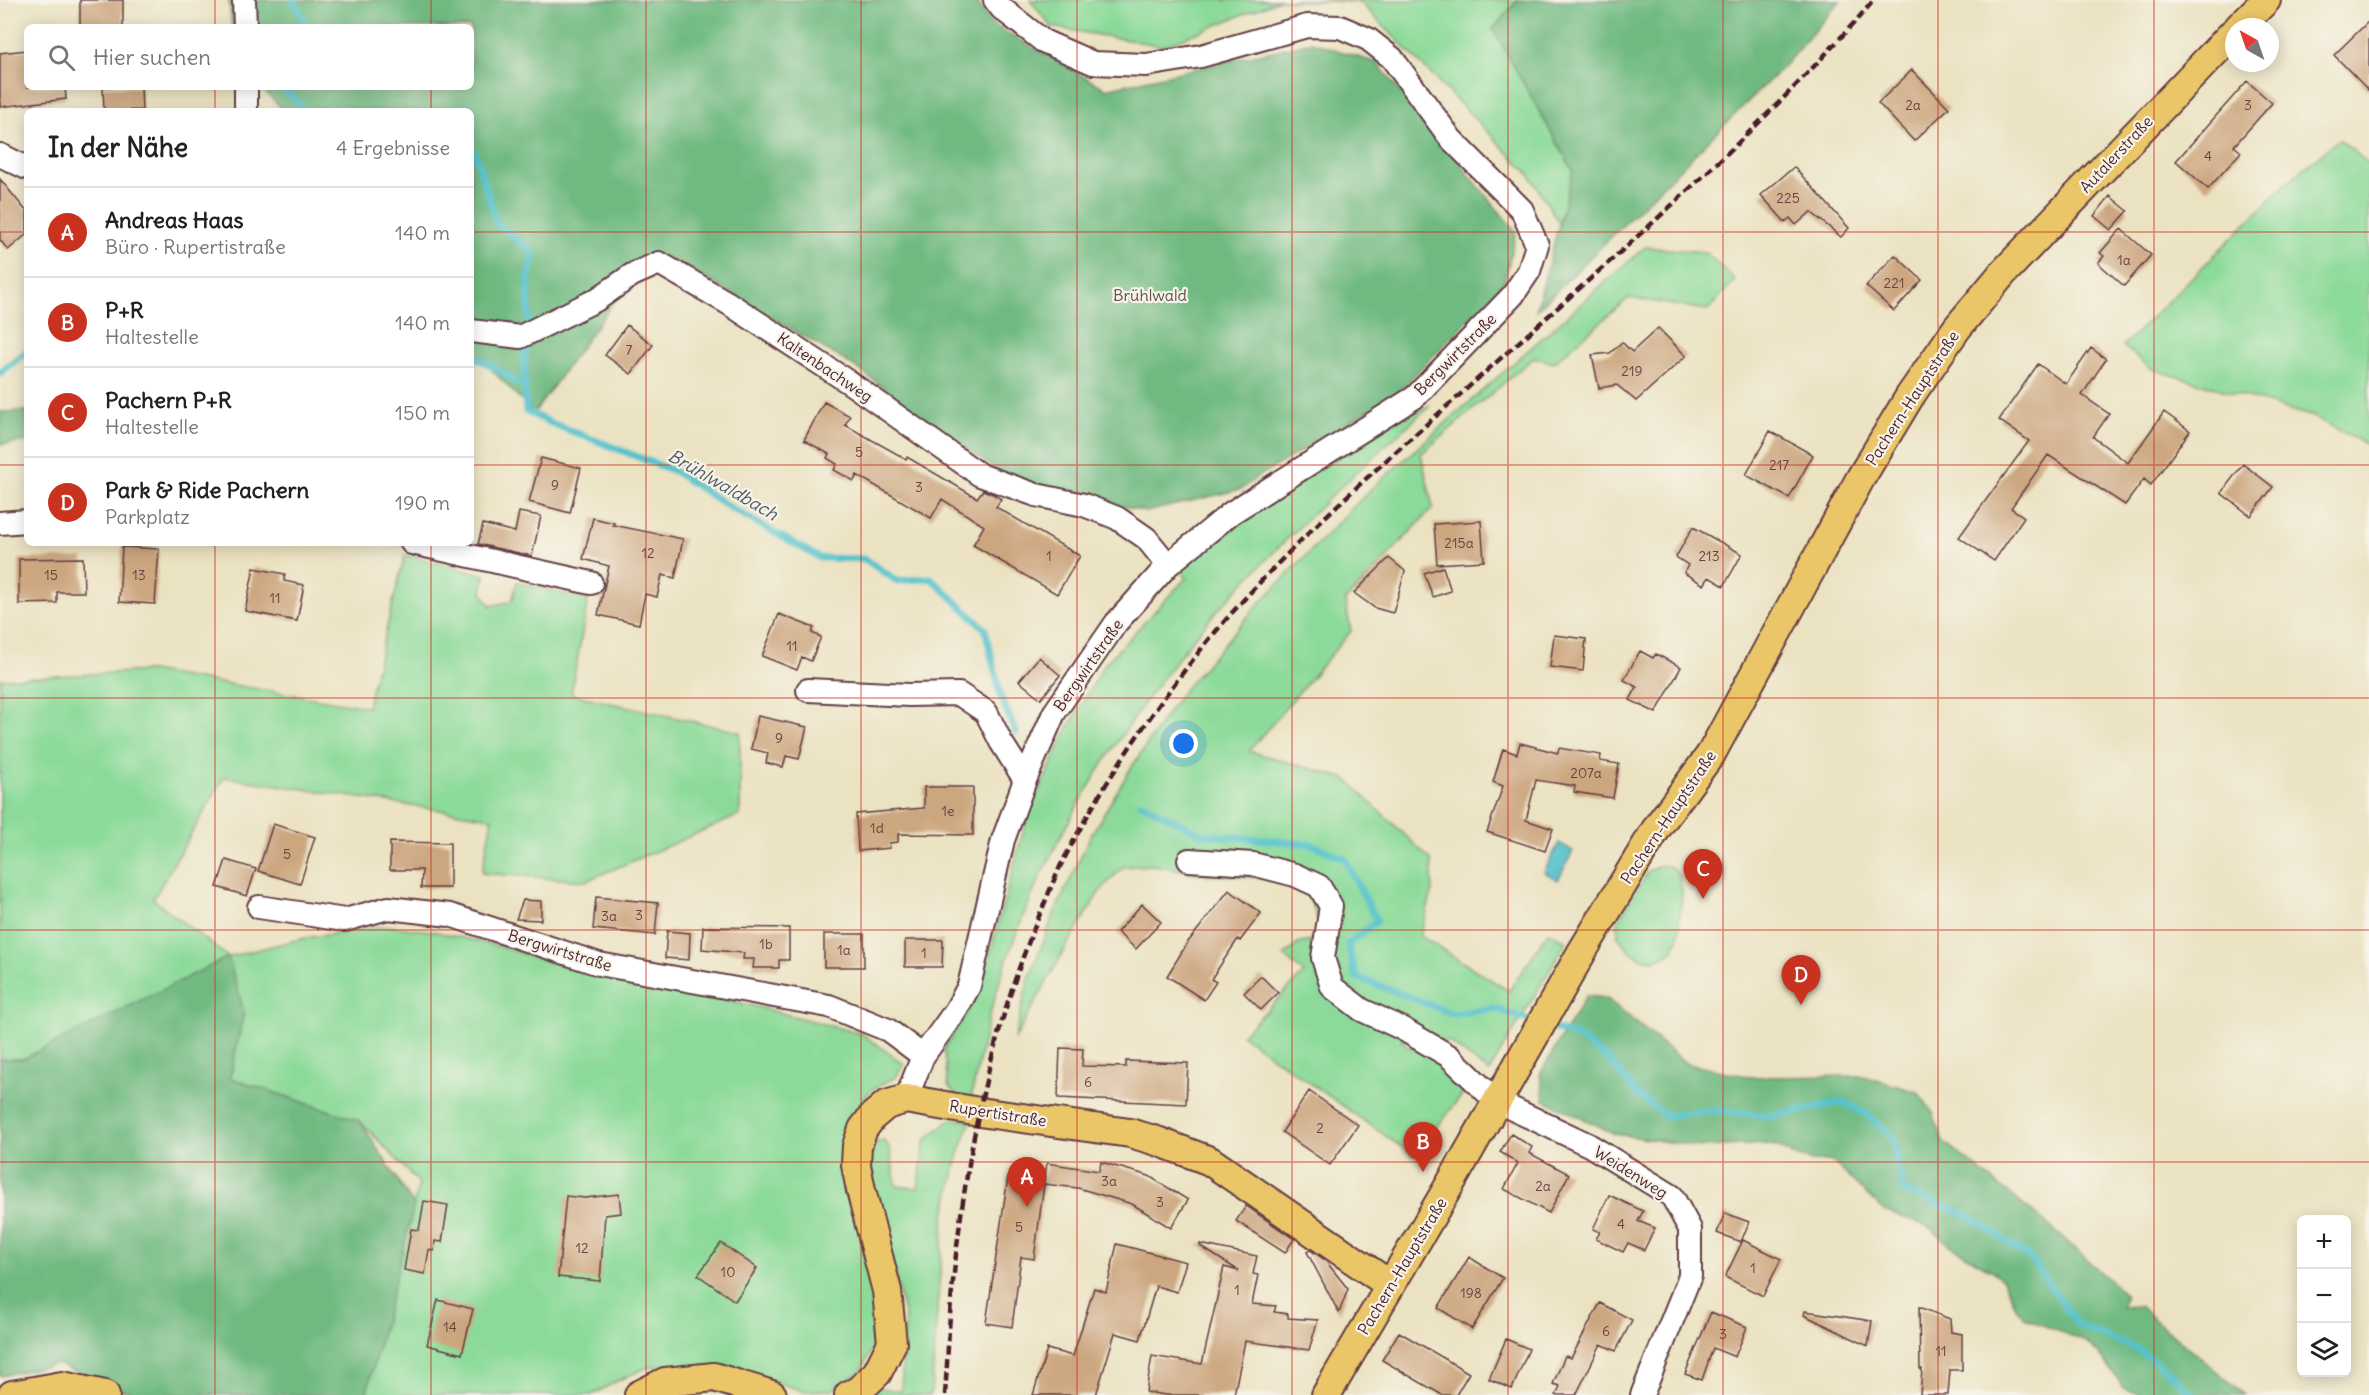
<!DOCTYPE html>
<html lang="de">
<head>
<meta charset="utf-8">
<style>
	:root { --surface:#fff; --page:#f6f6f6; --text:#222; --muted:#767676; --line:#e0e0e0; --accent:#c8321e }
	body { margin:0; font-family:Delius,sans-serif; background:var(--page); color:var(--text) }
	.controls { position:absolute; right:18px; bottom:18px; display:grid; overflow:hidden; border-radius:9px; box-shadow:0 3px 15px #0003 }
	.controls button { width:54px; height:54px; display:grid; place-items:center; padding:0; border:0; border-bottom:2px solid var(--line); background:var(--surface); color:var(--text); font:30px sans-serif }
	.compass { position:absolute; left:2225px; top:18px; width:54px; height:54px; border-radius:50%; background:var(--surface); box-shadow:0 3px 15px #0003; rotate:320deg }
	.you { position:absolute; left:1184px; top:744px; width:21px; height:21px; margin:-15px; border:4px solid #fff; border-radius:50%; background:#1a73e8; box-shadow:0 0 0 9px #1a73e833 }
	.badge { display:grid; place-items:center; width:39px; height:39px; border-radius:50%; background:var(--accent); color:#fff; font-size:20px; font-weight:700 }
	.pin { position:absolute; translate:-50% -50px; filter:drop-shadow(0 2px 3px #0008) }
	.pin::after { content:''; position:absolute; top:32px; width:21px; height:18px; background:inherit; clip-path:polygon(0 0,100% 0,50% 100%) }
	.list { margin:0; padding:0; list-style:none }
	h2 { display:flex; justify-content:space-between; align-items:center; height:78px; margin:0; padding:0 24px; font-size:26px }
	h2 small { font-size:20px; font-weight:400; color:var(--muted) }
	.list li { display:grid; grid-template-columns:39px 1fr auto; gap:18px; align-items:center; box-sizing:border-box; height:90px; padding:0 24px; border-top:2px solid var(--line) }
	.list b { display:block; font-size:22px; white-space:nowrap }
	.list p { margin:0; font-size:20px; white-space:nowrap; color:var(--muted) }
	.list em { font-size:20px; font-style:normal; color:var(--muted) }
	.icon { flex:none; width:33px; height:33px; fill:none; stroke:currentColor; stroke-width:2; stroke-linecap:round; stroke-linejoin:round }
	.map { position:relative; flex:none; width:2369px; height:1395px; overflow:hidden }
	.search { position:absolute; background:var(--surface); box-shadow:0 3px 15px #0003; left:24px; top:24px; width:450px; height:66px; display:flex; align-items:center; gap:15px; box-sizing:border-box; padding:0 21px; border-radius:9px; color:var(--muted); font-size:22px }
	.panel { position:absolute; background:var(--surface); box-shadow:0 3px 15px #0003; left:24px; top:108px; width:450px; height:438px; border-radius:9px }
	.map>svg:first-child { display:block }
	.green { fill:#8bda99; stroke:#6a7c62; stroke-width:1.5 }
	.forest { fill:#70ba81; stroke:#5d6c56; stroke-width:1.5 }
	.water { fill:#56c3cc; stroke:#50717c; stroke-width:1.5 }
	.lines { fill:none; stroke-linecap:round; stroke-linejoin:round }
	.stream { stroke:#56c3cc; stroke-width:7 }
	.building { fill:#cca67f }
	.minor-casing { stroke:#623c42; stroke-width:26 }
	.major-casing { stroke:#623c42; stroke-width:32 }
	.minor { stroke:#fff; stroke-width:22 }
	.major { stroke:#ebc669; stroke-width:28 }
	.rail { stroke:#4a1f2b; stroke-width:4.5; stroke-dasharray:9 4.5; stroke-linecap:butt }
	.grid { fill:none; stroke:#c8321e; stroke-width:1.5; stroke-opacity:0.55 }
	.labels { text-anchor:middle; stroke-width:4.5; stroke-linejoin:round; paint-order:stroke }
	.number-label { font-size:14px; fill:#6a4140 }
	.street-label { font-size:16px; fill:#4a1f2b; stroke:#f7f3e8 }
	.park-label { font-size:16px; fill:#5a4e46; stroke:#f7f3e8 }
	.water-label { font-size:18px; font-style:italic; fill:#4e5863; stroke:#f7f3e8 }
</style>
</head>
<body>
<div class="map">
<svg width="2369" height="1395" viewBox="0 0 2369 1395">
	<rect width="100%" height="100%" fill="#f7f3e8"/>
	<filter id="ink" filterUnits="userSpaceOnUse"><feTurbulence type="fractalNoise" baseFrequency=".0167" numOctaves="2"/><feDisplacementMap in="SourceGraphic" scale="12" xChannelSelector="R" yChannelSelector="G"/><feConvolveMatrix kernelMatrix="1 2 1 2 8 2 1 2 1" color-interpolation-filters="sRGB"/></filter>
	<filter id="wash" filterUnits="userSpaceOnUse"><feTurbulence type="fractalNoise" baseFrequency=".008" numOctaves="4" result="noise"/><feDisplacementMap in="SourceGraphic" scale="24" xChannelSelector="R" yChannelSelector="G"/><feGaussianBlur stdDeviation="1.35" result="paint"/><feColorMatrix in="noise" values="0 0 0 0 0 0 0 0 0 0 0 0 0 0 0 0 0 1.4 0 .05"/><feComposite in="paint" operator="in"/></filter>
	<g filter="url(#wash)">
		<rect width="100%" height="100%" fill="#ebe2c1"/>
		<path class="green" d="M1030,0H1518L1493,29L1573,171L1559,223L1529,174L1360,2L1280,0L1163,46L1052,27Z
			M2339,139L2369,164V446L2314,417L2152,369L2123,346L2289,181Z
			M1645,247L1705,252L1735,280L1708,310L1629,298L1553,363L1534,357L1421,454L1433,508L1345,601L1351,631L1249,751L1346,779L1431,860L1433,889L1420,936L1509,991L1548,932L1567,941L1489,1072L1449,1042L1401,1040L1409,1047L1436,1054L1466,1090L1414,1156L1242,1035L1304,973L1284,956L1298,944L1311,941L1320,925L1307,892L1270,878L1207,875L1151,865L1123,867L1100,891L1066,947L1014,1041L1028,981L1053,916L1091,835L1131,768L1179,696L1255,608L1371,489Z
			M1431,405C1377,452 1325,501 1275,551C1245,581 1215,611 1189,644C1105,749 1031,869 994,1000C984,1033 978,1068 970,1102L959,1098L948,1086L944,1049L979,992L1028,815L1067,730L1104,665L1186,578L1180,568L1285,491L1390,423Z
			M405,555L485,575L482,593L491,606L512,601L517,582L588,600L571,694L740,732V815L586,881L482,873L492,818L224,777L153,899L228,957L305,938L388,926L432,931L494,945L568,967L750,1005L862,1034L904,1064L896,1077L871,1090L853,1113L844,1142L879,1314L875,1342L861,1371L832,1390L803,1391L749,1373L648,1367L617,1381L592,1395H366L419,1183L360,1121L230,1078L244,1011L23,1059H0V679L150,671L367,707Z
			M1662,865L1671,867L1679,875L1682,890L1678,940L1671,952L1657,960L1642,959L1630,951L1618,937V920L1648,871Z
			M951,1119L971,1120L958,1156L944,1219L931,1395H870L880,1388L901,1391L905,1317L866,1157L877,1142L885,1141L890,1149L896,1186L918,1188L925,1140Z"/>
		<path class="forest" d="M229,0H976L990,23L1106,89L1312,42L1377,63L1516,232L1504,283L1397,393L1256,478L1242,489L1146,512L1003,475L857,368L672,258L620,293L534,413L488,366L471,358V111H285L260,87H471V27H232Z
			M1518,0H1841L1782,68L1536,311L1573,171L1493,29Z
			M27,411V441L0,445V412Z
			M228,957L244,1011L230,1078L360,1121L414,1206L366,1395H139L102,1384L58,1364L0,1376V1059H23Z
			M1586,996L1606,998L1687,1064L1751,1077L1863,1076L1918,1092L1933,1113L1943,1141L2052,1228L2126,1295L2121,1307L2139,1306L2245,1395H2141L2124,1388L2099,1354L2086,1342L2025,1318L2016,1307L2003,1280L1993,1271L1952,1247L1929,1227L1884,1211L1832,1161H1813L1795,1156L1779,1147L1767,1144L1701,1147L1615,1134L1544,1100L1540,1074Z"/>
		<path class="water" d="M1559,843L1573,851L1558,880L1544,872Z"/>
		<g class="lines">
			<path class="stream" d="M294,0L307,27
				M282,87L306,111
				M471,151L475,153L497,224L534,254L528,279L529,328
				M528,339L524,361L526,411L551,423L674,471L734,510L820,558L865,559L897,581L931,578L985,629L1001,697L1016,732
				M471,357L485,362L525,387
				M0,373L27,351
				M1141,803L1201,834L1311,844L1345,859L1377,921L1348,944L1356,977L1454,1014L1494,1008L1536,1023
				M1546,1026L1576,1036L1609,1060L1638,1095L1666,1116L1713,1110L1772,1116L1842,1102L1865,1113L1892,1136L1903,1190L1968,1215L2030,1258L2079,1326L2138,1349L2173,1375L2192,1395"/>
		</g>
		<g id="blocks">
			<path class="building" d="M80,0H123V27H80Z
				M2369,21V91L2334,55Z
				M27,50V87H65L66,99L0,107V53Z
				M1912,70L1949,108L1914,141L1878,103Z
				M2247,81L2272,103L2234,146L2241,152L2208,189L2176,161Z
				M103,87H141L142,110L104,111Z
				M1794,167L1849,228L1841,237L1811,212L1796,225L1790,218L1785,222L1761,195Z
				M0,179L27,212V234L8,250L0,240Z
				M2110,196L2128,211L2111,230L2094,216Z
				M2121,229L2151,255L2124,286L2098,263L2104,256L2100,253Z
				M1895,255L1922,280L1894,311L1866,286Z
				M627,325L653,345L631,374L605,355Z
				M1658,328L1686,356L1636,401L1617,385L1599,388L1592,355L1610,353L1622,342L1632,352Z
				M2091,348L2106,359L2082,395L2109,414L2093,437L2128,463L2164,412L2190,431L2151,485L2144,479L2125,505L2048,455L2011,508L2024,517L1994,561L1959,537L2029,441L1999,420L2038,364L2066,384Z
				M824,402L850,416L845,425L906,459L907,457L977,498L983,490L993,494L1001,499L996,507L1080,556L1057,594L973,545L984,526L942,499L931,518L857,475L854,481L834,470L837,464L827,458L829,454L804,440Z
				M1770,431L1813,455L1789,498L1746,475Z
				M541,458L581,468L570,513L529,502Z
				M2243,464L2273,487L2251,516L2221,493Z
				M519,512L541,516L532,556L478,544L483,524L515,532Z
				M593,518L614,523L613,525L683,539L675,578L662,575L657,597L645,594L639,624L598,615L609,566L583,559Z
				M1481,521L1484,561L1437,564L1434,524Z
				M1693,527L1742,554L1724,586L1709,577L1704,585L1684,573L1688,565L1676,557Z
				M122,547L159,549L155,604L119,602Z
				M83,558L84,592H57V603L19,604V559Z
				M1389,558L1405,571L1393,613L1375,608L1354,593Z
				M1443,567L1451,591L1433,597L1424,573Z
				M254,568L285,574L284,581L304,585L297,621L245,611Z
				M779,614L814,628L812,633L821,637L811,661L802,657L797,670L762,656Z
				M1554,635L1586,639L1583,671L1550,667Z
				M1640,651L1653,658L1656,654L1681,667L1656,713L1630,700L1637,687L1624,680Z
				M1039,657L1060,675L1041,699L1019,681Z
				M758,716L807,727L799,759L786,756L783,767L766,763L768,753L751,749Z
				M1520,743L1558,753L1559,748L1601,755L1600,761L1619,764L1613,798L1574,792L1575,786L1536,780L1526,820L1553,829L1545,851L1487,832L1503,786L1493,782L1503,749L1517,754Z
				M924,787H973V835L898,834V842L889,843L890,848L858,851L856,814L924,808Z
				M273,824L315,837L300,884L258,871Z
				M390,842L450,843V888H421L422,870H390Z
				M226,860L256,869L247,896L217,887Z
				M1229,890L1261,913L1240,941L1238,939L1211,979L1216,982L1204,1000L1167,976L1188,942Z
				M596,897L658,903L655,935L593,929Z
				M523,900L541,901V920L516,919Z
				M1142,904L1161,922L1136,949L1117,932Z
				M703,927L789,928V960H779V968H753L754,959H743L744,953L702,949Z
				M667,931L690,933L689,960L665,958Z
				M824,934H864V967H824Z
				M905,940H943L942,967H905Z
				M1261,976L1278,993L1261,1010L1244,993Z
				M1060,1048L1083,1049L1082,1066L1126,1067V1061L1188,1063L1186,1104L1058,1098Z
				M1309,1091L1358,1125L1330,1165L1282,1132Z
				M1511,1134L1532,1147L1529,1153L1569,1174L1549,1213L1504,1189L1518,1163L1500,1152Z
				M1101,1162L1149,1176L1188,1200L1171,1228L1132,1204L1078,1188L1044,1184L1034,1259L1021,1257L1012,1327L986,1323L1008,1177L1044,1182L1047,1163L1099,1171Z
				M619,1194L621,1213L605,1215L600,1281L558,1277L566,1196L585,1198Z
				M1609,1195L1643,1211L1638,1221L1655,1228L1644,1250L1628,1243L1623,1252L1596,1239L1600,1232L1593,1229Z
				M424,1201L448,1205L442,1242L435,1241L434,1251L429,1250L425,1274L404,1270L411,1229L419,1230Z
				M1246,1206L1294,1239L1285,1253L1236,1221Z
				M1725,1213L1749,1222L1741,1242L1717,1233Z
				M1743,1240L1781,1259L1763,1296L1725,1277Z
				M721,1243L757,1268L735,1301L698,1275Z
				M1117,1244L1186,1262L1177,1292L1156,1286L1140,1340L1115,1333L1096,1395H1033L1047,1349L1073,1356L1094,1288L1106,1292Z
				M1200,1244L1257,1256L1253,1274L1258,1275L1252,1304L1276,1306L1274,1312L1288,1314V1318L1318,1320L1309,1350L1245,1341L1234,1395H1166L1146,1392L1152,1356L1202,1364L1224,1267L1239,1271L1200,1246Z
				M1310,1250L1325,1260L1348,1289L1339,1313L1307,1252Z
				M1469,1257L1503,1278L1472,1329L1438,1308Z
				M438,1300L473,1309L462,1354L427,1345Z
				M1600,1303L1632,1320L1616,1351L1601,1344L1576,1395H1556L1560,1386L1553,1384L1565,1356L1571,1358Z
				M1919,1307L1950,1319L1951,1332L1962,1334V1370H1950L1948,1395H1920L1922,1369H1920Z
				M1805,1311L1872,1321L1868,1346L1804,1315Z
				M1711,1312L1747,1327L1735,1357L1713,1348L1702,1380L1685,1374Z
				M1399,1332L1469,1373L1456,1395H1442L1382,1360Z
				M1506,1339L1529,1349L1512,1389L1489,1379Z"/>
		</g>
	</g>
	<g filter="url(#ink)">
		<use href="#blocks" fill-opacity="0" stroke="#623c42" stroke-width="1.5"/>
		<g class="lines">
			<defs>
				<path id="minor" d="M244,0L245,27
					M246,111V87
					M0,155L27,168
					M471,331L520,337L596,300L632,275L659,263L728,303L853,385L980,475L1036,495L1084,505L1117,518L1146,538L1168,565
					M0,523L27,521
					M412,543L591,583
					M808,690L909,695L959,694L986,712L1001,742L1025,780
					M1189,860L1253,864L1295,875L1319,886L1331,906L1323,958L1332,987L1362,1010L1401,1028L1449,1056L1496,1101L1589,1145L1672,1196L1690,1229V1276L1642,1395
					M259,907L345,920L388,908L450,915L599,964L829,1006L888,1030L923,1056
					M906,1099L923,1056L956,1010L969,986L1003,840L1025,780L1054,713L1116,623L1168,565L1231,513L1415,397L1513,295L1529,271L1537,245L1522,210L1451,139L1392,58L1368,39L1340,27L1307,26L1201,56L1146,65L1093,63L1043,41L1001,8L995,0"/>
				<path id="major" d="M2239,27L2266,0
					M12,1395L62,1386L105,1395
					M639,1395L665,1382L714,1377L772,1395
					M849,1395L858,1391L877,1373L892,1343L887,1291L861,1190L856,1165L857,1146L863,1129L873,1116L886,1105L906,1099L979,1112L1130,1133L1157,1141L1210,1161L1390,1285
					M1326,1395L1449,1186L1583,950L1658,826L1711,754L1860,479L1910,396L1957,328L2003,273L2234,32"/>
			</defs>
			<use href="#minor" class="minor-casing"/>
			<use href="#major" class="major-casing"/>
			<use href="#minor" class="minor"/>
			<use href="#major" class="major"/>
			<path class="rail" d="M945,1395C948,1354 949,1313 954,1273C967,1148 993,1024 1042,909C1049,893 1055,876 1063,861C1103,783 1152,710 1207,642C1283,550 1374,471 1463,392C1604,265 1750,144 1874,0"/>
		</g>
	</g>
	<path class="grid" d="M215,0V27M431,0V27M646,0V1395M861,0V1395M1077,0V1395M1292,0V1395M1508,0V1395M1723,0V1395M1938,0V1395M2154,0V1395M215,87V111M431,87V111M0,232H27M471,232H2369M0,465H27M471,465H2369M215,543V1395M431,543V1395M0,698H2369M0,930H2369M0,1162H2369"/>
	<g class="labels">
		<g class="number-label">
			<text x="1913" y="110">2a</text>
			<text x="2248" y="110">3</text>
			<text x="2208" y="161">4</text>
			<text x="1788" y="203">225</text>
			<text x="2124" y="265">1a</text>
			<text x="1894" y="288">221</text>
			<text x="629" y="355">7</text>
			<text x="1632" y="376">219</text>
			<text x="859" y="457">5</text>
			<text x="1779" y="470">217</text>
			<text x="555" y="490">9</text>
			<text x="919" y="492">3</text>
			<text x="1459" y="548">215a</text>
			<text x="648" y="558">12</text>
			<text x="1049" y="561">1</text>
			<text x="1709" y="561">213</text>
			<text x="51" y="580">15</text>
			<text x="139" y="580">13</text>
			<text x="275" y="603">11</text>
			<text x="792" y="651">11</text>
			<text x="779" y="743">9</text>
			<text x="1586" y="778">207a</text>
			<text x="948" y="816">1e</text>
			<text x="877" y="833">1d</text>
			<text x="287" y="859">5</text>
			<text x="639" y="920">3</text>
			<text x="609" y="921">3a</text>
			<text x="766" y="949">1b</text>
			<text x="844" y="955">1a</text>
			<text x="924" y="958">1</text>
			<text x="1088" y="1087">6</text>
			<text x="1320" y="1133">2</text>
			<text x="1109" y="1186">3a</text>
			<text x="1543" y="1191">2a</text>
			<text x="1160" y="1207">3</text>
			<text x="1621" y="1229">4</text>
			<text x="1019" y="1232">5</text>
			<text x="582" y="1253">12</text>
			<text x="1753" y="1273">1</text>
			<text x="728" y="1277">10</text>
			<text x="1237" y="1295">1</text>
			<text x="1471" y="1298">198</text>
			<text x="450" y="1332">14</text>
			<text x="1606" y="1336">6</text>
			<text x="1723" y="1339">3</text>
			<text x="1941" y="1356">11</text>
		</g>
		<g class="street-label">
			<text transform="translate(2116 154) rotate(-47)" y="6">Autalerstraße</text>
			<text transform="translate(1455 354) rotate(-45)" y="6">Bergwirtstraße</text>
			<text transform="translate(825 367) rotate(34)" y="6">Kaltenbachweg</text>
			<text transform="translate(1912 398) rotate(-57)" y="6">Pachern-Hauptstraße</text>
			<text transform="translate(1088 665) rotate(-55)" y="6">Bergwirtstraße</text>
			<text transform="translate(1668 817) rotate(-56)" y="6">Pachern-Hauptstraße</text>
			<text transform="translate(560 950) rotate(17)" y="6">Bergwirtstraße</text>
			<text transform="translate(998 1113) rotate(9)" y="6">Rupertistraße</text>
			<text transform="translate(1631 1172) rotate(32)" y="6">Weidenweg</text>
			<text transform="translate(1402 1266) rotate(-59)" y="6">Pachern-Hauptstraße</text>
		</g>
		<g class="park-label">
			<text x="1150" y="301">Brühlwald</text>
		</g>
		<g class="water-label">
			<text transform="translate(723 485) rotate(30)" y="6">Brühlwaldbach</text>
		</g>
	</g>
</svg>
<div class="controls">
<button>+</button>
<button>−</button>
<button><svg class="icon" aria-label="layers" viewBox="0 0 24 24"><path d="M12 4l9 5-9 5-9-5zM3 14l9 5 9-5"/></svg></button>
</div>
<svg class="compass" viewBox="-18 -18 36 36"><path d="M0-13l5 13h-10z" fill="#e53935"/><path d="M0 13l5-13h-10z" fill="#767676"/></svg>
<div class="you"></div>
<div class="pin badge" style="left:1027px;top:1207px">A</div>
<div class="pin badge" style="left:1423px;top:1172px">B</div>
<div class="pin badge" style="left:1703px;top:899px">C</div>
<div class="pin badge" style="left:1801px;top:1005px">D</div>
<div class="search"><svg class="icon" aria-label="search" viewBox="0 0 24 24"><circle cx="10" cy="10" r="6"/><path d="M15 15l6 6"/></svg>Hier suchen</div>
<section class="panel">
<h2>In der Nähe<small>4 Ergebnisse</small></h2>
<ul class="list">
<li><span class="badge">A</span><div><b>Andreas Haas</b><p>Büro · Rupertistraße</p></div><em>140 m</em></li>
<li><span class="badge">B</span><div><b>P+R</b><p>Haltestelle</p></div><em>140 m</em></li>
<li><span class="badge">C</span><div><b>Pachern P+R</b><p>Haltestelle</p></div><em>150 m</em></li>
<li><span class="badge">D</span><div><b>Park &amp; Ride Pachern</b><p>Parkplatz</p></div><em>190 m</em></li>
</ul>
</section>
</div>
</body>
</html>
